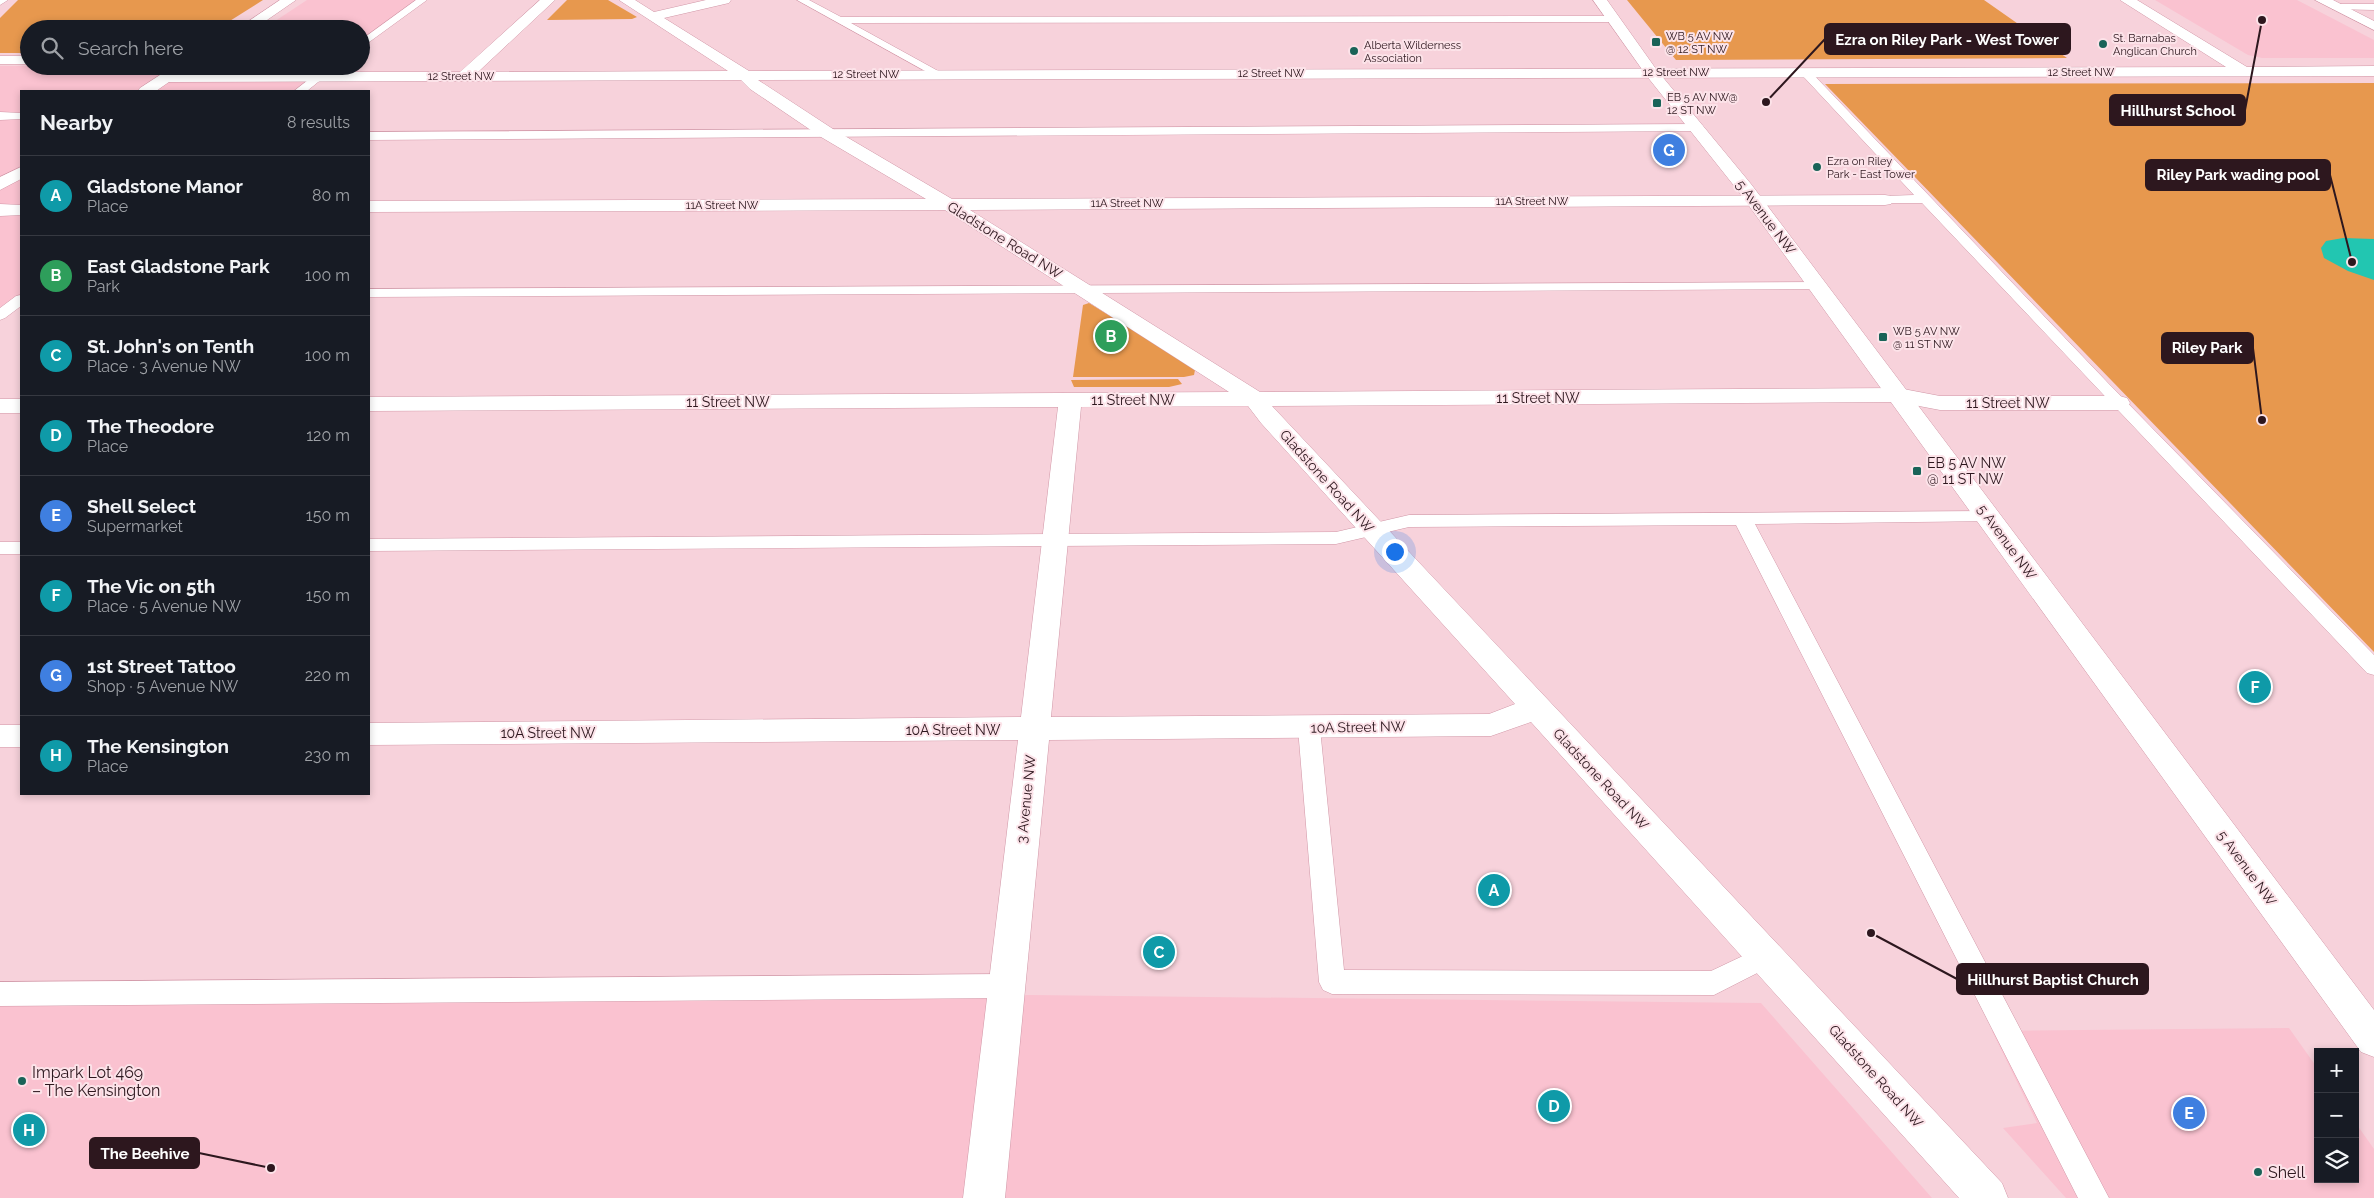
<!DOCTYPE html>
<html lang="en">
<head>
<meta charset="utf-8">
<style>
	:root { --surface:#171b24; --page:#20242c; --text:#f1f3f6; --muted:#9ea1a6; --line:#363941; --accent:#0f766e }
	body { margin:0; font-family:Raleway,sans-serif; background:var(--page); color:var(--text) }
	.controls { position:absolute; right:15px; bottom:15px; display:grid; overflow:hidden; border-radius:0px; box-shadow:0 2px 8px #0003 }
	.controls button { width:45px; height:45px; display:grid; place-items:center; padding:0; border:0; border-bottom:1px solid var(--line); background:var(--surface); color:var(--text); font:25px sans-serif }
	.you { position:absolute; left:1394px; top:551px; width:18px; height:18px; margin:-12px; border:4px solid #fff; border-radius:50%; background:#1a73e8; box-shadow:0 0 0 8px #1a73e833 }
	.badge { display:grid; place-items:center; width:32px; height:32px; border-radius:50%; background:var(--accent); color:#fff; font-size:16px; font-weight:700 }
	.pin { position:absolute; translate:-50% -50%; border:2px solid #fff; box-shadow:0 1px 5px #0006 }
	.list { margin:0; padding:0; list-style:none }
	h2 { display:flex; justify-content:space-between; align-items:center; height:65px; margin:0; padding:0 20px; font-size:21px }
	h2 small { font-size:16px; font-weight:400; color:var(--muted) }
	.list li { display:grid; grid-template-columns:32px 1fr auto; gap:15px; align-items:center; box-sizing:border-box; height:80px; padding:0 20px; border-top:1px solid var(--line) }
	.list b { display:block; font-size:19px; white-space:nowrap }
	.list p { margin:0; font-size:16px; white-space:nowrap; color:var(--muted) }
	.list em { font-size:16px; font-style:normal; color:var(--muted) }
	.icon { flex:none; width:28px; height:28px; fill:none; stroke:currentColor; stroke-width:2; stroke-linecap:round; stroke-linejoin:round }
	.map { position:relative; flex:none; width:2374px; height:1198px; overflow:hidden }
	.search { position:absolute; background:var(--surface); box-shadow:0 2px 8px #0003; left:20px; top:20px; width:350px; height:55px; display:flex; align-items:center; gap:12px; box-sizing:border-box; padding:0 18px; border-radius:28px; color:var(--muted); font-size:19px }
	.panel { position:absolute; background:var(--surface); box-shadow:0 2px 8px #0003; left:20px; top:90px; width:350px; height:705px; border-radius:0px }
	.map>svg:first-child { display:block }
	.built { fill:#fac2d0 }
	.green { fill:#e7984e }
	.water { fill:#22c6b1 }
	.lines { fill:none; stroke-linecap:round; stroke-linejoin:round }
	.lane-casing { stroke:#d197a7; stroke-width:1 }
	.street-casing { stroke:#d197a7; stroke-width:1 }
	.secondary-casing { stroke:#d197a7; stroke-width:1 }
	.lane { fill:#fff; fill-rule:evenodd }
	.street { fill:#fff; fill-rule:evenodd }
	.secondary { fill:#fff; fill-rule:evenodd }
	.poi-dot { fill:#1a6358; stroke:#fce3e9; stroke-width:2 }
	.labels { text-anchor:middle; stroke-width:4; stroke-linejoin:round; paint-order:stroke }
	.far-poi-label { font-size:11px; fill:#2d171e; stroke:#fce3e9; text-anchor:start }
	.far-street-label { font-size:11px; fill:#2d171e; stroke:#fce3e9 }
	.street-label { font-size:14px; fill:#2d171e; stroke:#fce3e9 }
	.poi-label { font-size:14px; fill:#2d171e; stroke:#fce3e9; text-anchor:start }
	.near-poi-label { font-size:16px; fill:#2d171e; stroke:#fce3e9; text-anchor:start }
	.leader { fill:none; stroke:#2d171e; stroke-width:2 }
	.callout-dot { fill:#2d171e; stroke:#fce3e9; stroke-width:2 }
	.callout { fill:#2d171e; stroke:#2d171e; stroke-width:2 }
	.callout-label { font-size:15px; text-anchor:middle; font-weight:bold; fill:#fff }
</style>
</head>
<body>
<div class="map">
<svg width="2374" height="1198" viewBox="0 0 2374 1198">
	<rect width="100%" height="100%" fill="#f7d2db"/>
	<path class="built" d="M307,0H422L361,45V29H263Z
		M2155,0H2297L2374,40V58H2262L2248,55Z
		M0,66H333L300,91H21V299L0,315Z
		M1031,995L1761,1003L1932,1198H0V999Z
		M2289,1028L2318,1069V1179H2355V1122L2374,1149V1198H2066L2003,1128L2037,1123L1992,1031Z"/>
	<path class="green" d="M18,0H263L217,29H29V53H0V18Z
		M567,0H608L637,17L632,19L547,20Z
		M1627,0H1984L2067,58L1676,60Z
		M2374,83V652L1825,84Z
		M1089,303L1191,366L1195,370L1194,375L1184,377H1073L1083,305Z
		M1178,379L1182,384L1169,387H1074L1071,380Z"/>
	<path class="water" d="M2343,238L2374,239V280L2348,271L2324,258L2321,248L2326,241Z"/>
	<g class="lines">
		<defs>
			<path id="lane" d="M416,0H427L361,48V40Z
				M797,0H809L841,17L1613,16L1618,19L1613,22L851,23L940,72L942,74L936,77Z
				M2336,4H2374V10L2332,9V5Z
				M326,66H338L307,91H294Z
				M1805,69L1809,70L2108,383L2374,655V675L2367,673L1922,203H1880L1878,200L1880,197L1885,196L1914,195L1801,74L1799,72Z
				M0,112L21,113V119L0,120Z
				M1698,124L1702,125L1704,128L1702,131L369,140V132Z
				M1818,282L1823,283L1825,286L1823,289L369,297V289Z
				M21,295V306L5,318L0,320V308L16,296Z
				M1988,511L1995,513L1997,517L1995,521L1755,524L2109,1198H2078L1736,525L1409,527L1336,544L369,551V539L1336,532L1409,515Z
				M0,542H21V554H0Z
				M1309,720L1317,722L1320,728L1344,970L1711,971L1766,945L1775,948L1779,956L1775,964L1714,995L1332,994L1323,990L1319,982L1298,728L1301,722Z
				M1006,974L1015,978L1019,986L1015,994L1006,998L0,1006V982Z"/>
			<path id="street" d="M0,0H8L0,5Z
				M540,0H555L478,72L728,71L619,0H635L654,12L706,0H731L729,3L664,18L749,71L2226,67L2120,0H2137L2247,67L2374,66V76L758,80L833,129L952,199L1885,195L1891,196L1894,200L1891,204L1885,205L970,210L1260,392L1898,388L1940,396H2119L2127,398L2130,403L2127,408L2119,410H1940L1898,402L1272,406L2002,1183L2008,1198H1959L1531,722L1491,736L1049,740L1005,1198H963L1018,740L369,745V723L1021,717L1058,407L369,411V397L1229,392L945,210L369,212V201L926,199L821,137L750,89L741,80L168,82L160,77L168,72H460ZM1248,406L1261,423L1515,704L1489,714L1051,717L1081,407Z
				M2315,0H2333L2374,21V30Z
				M0,56H29V64H0Z
				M0,204L21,205V215L0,216Z
				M0,399H21V413H0Z
				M0,725H21V747H0Z"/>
			<path id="secondary" d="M280,0H296L254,29H237Z
				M1593,0H1607L1656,69L1751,184L2374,1010V1057L2361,1052L1739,192L1646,75Z
				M174,66H192L156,91H138L140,88Z
				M21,167V179L0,190V177Z"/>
		</defs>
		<use href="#lane" class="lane-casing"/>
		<use href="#street" class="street-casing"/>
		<use href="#secondary" class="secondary-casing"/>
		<use href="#lane" class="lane"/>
		<use href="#street" class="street"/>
		<use href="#secondary" class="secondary"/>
	</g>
	<g class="poi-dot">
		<rect x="1651" y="37" width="10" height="10" rx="2.5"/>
		<circle cx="2103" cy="44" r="5"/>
		<circle cx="1354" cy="51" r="5"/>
		<rect x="1652" y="98" width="10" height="10" rx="2.5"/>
		<circle cx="1817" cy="167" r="5"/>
		<rect x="1878" y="332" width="10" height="10" rx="2.5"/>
		<rect x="1912" y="466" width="10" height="10" rx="2.5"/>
		<circle cx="22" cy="1081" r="5"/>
		<circle cx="2258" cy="1172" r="5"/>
	</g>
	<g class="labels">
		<g class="far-poi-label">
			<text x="1666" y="40">WB 5 AV NW<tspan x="1666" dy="13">@ 12 ST NW</tspan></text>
			<text x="2113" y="42">St. Barnabas<tspan x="2113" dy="13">Anglican Church</tspan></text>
			<text x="1364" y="49">Alberta Wilderness<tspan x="1364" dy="13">Association</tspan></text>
			<text x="1667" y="101">EB 5 AV NW@<tspan x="1667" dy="13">12 ST NW</tspan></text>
			<text x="1827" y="165">Ezra on Riley<tspan x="1827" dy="13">Park - East Tower</tspan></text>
			<text x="1893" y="335">WB 5 AV NW<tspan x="1893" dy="13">@ 11 ST NW</tspan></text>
		</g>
		<g class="far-street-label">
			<text x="1676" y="76">12 Street NW</text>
			<text x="2081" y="76">12 Street NW</text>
			<text x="1271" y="77">12 Street NW</text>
			<text x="866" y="78">12 Street NW</text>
			<text x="461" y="80">12 Street NW</text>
			<text x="1532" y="205">11A Street NW</text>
			<text x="1127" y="207">11A Street NW</text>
			<text x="722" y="209">11A Street NW</text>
		</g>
		<g class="street-label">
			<text transform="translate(1766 217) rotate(53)" y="5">5 Avenue NW</text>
			<text transform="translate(1005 240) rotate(32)" y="5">Gladstone Road NW</text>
			<text x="1538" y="403">11 Street NW</text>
			<text x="1133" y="405">11 Street NW</text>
			<text x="728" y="407">11 Street NW</text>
			<text x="2008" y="408">11 Street NW</text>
			<text transform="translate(1327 481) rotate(48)" y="5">Gladstone Road NW</text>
			<text transform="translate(2007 542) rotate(54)" y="5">5 Avenue NW</text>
			<text transform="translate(1358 727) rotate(-1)" y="5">10A Street NW</text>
			<text x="953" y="735">10A Street NW</text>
			<text x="548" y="738">10A Street NW</text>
			<text transform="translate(1601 779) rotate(47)" y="5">Gladstone Road NW</text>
			<text transform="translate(1026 799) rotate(-84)" y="5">3 Avenue NW</text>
			<text transform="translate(2247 868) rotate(54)" y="5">5 Avenue NW</text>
			<text transform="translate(1876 1076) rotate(48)" y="5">Gladstone Road NW</text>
		</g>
		<g class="poi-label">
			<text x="1927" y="468">EB 5 AV NW<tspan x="1927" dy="16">@ 11 ST NW</tspan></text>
		</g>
		<g class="near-poi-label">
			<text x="32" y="1078">Impark Lot 469<tspan x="32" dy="18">– The Kensington</tspan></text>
			<text x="2268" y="1178">Shell</text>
		</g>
	</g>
	<path class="leader" d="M1766 102L1825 39M2262 20L2245 110M2352 262L2330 175M2262 420L2253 348M1871 933L1957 979M271 1168L199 1153"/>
	<g class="callout-dot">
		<circle cx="1766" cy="102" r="5"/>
		<circle cx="2262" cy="20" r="5"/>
		<circle cx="2352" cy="262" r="5"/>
		<circle cx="2262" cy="420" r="5"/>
		<circle cx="1871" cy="933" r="5"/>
		<circle cx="271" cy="1168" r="5"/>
	</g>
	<g class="callout">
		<rect x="1825" y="24" width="245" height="30" rx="5"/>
		<rect x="2110" y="95" width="135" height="30" rx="5"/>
		<rect x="2146" y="160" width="184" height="30" rx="5"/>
		<rect x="2162" y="333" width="91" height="30" rx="5"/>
		<rect x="1957" y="964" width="191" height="30" rx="5"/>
		<rect x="90" y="1138" width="109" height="30" rx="5"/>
	</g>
	<g class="callout-label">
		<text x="1947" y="45">Ezra on Riley Park - West Tower</text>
		<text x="2178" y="116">Hillhurst School</text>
		<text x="2238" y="180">Riley Park wading pool</text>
		<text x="2207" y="353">Riley Park</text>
		<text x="2053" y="985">Hillhurst Baptist Church</text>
		<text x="145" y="1159">The Beehive</text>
	</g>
</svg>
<div class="controls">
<button>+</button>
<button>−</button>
<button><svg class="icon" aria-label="layers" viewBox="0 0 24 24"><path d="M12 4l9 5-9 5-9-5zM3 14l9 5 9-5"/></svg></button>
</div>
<div class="you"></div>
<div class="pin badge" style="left:1494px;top:890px;background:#0f9aa8">A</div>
<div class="pin badge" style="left:1111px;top:336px;background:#2e9e5b">B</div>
<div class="pin badge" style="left:1159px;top:952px;background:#0f9aa8">C</div>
<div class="pin badge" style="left:1554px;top:1106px;background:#0f9aa8">D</div>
<div class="pin badge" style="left:2189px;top:1113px;background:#3f7fe0">E</div>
<div class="pin badge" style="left:2255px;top:687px;background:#0f9aa8">F</div>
<div class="pin badge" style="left:1669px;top:150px;background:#3f7fe0">G</div>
<div class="pin badge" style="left:29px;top:1130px;background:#0f9aa8">H</div>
<div class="search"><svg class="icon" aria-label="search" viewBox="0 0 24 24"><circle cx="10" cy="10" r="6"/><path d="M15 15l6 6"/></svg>Search here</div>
<section class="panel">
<h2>Nearby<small>8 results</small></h2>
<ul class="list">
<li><span class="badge" style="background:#0f9aa8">A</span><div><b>Gladstone Manor</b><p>Place</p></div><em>80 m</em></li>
<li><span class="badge" style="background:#2e9e5b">B</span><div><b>East Gladstone Park</b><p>Park</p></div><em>100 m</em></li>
<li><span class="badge" style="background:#0f9aa8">C</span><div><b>St. John's on Tenth</b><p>Place · 3 Avenue NW</p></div><em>100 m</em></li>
<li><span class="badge" style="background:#0f9aa8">D</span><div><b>The Theodore</b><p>Place</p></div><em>120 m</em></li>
<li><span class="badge" style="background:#3f7fe0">E</span><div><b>Shell Select</b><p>Supermarket</p></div><em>150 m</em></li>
<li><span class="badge" style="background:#0f9aa8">F</span><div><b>The Vic on 5th</b><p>Place · 5 Avenue NW</p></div><em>150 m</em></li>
<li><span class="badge" style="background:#3f7fe0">G</span><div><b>1st Street Tattoo</b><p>Shop · 5 Avenue NW</p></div><em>220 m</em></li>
<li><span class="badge" style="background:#0f9aa8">H</span><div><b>The Kensington</b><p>Place</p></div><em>230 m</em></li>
</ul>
</section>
</div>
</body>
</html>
